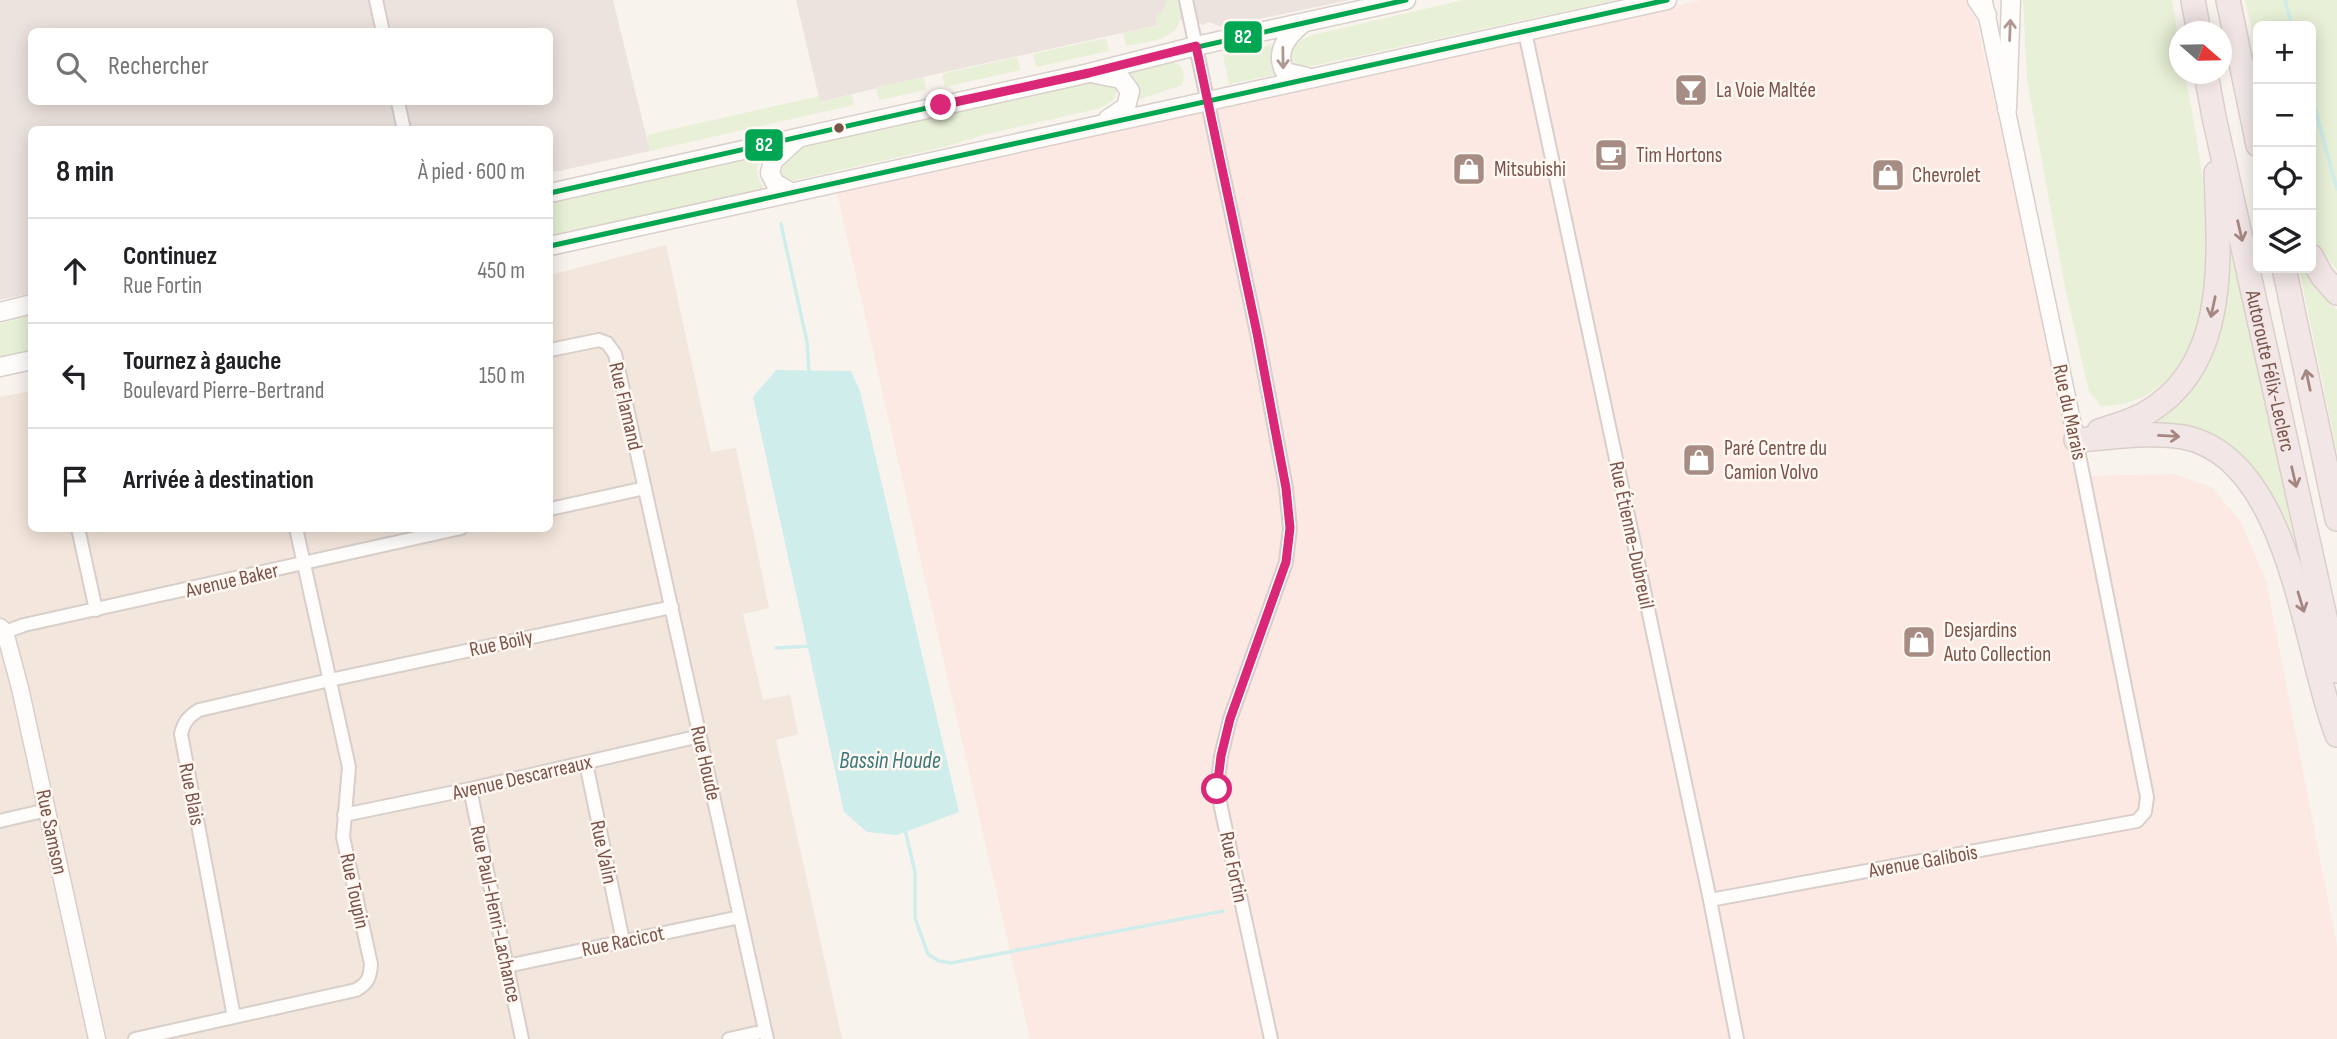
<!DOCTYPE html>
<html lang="fr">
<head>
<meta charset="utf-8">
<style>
	:root { --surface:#fff; --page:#f6f6f6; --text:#202124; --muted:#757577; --line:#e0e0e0 }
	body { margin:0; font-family:"Sofia Sans Condensed",sans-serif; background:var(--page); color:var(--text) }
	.controls { position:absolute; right:21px; top:21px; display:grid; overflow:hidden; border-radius:10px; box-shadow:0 4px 18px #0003 }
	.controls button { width:63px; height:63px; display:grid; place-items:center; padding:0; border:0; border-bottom:2px solid var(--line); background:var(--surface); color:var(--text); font:35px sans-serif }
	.compass { position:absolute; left:2169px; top:21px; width:63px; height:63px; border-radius:50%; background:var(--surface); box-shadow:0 4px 18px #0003; rotate:110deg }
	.stop { position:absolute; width:21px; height:21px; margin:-16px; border:5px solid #db2777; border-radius:50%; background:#fff }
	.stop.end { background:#db2777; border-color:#fff; box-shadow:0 2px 7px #0008 }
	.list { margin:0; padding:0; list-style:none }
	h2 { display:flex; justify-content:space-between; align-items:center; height:91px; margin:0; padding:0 28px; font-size:30px }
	h2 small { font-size:23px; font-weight:400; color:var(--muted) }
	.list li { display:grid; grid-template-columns:46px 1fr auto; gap:21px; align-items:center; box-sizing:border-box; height:105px; padding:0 28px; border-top:2px solid var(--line) }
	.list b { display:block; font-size:26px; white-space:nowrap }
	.list p { margin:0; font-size:23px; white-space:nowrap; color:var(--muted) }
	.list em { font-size:23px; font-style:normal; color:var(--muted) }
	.icon { flex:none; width:38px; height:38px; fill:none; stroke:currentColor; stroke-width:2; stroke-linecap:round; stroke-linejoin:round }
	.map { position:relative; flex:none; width:2337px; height:1039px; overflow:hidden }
	.search { position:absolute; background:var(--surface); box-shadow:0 4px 18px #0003; left:28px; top:28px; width:525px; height:77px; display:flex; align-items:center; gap:18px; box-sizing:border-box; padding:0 24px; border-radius:10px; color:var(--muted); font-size:26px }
	.panel { position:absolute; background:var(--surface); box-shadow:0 4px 18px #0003; left:28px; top:126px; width:525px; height:406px; border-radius:10px }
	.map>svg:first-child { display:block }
	.residential { fill:#f3e6dc }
	.commercial { fill:#fce9e4 }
	.industrial { fill:#ede3de; fill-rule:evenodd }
	.green { fill:#e8f0d7 }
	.water { fill:#ceedeb }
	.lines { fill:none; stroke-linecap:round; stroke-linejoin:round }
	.stream { stroke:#ceedeb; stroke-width:3.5 }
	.minor-casing { stroke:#d8ceca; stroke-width:16 }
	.tertiary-casing { stroke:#d8ceca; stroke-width:19 }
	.secondary-casing { stroke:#dad0cb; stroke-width:21 }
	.motorway-casing { stroke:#dacfca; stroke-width:26 }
	.minor { stroke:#fefdfc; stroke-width:12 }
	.tertiary { stroke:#fefdfc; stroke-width:16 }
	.secondary { stroke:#fefdfc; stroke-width:18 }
	.motorway { stroke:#f2e7e6; stroke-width:23 }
	.bus-1-casing { stroke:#fff7f1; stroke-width:10 }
	.bus-1 { stroke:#00a651; stroke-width:5 }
	.oneway { stroke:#af9891 }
	.oneway2 { stroke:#a58780 }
	.route { stroke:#db2777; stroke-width:9 }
	.bus-dot { fill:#7b5449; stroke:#fff7f1; stroke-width:2.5 }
	.labels { text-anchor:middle; stroke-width:5; stroke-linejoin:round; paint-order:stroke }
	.poi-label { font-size:21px; fill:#7b5449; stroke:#fff7f1; text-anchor:start }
	.street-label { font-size:21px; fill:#7b5449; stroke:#fff7f1 }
	.water-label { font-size:23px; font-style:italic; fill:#387879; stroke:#fff7f1 }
	.line-badge { stroke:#fff7f1; stroke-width:2.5 }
	.badge-label { font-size:19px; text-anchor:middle; font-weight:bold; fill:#fff }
</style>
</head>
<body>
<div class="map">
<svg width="2337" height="1039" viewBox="0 0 2337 1039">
	<rect width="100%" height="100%" fill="#f9f3ee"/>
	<path class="residential" d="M666,245L711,452L736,448L769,608L743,614L763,700L790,695L798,734L776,740L842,1039H0V397L31,391L32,528H550V275Z"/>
	<path class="commercial" d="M1702,0H1972L2077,476L2174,474L2212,487L2241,522L2266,581L2337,946V1039H1030L837,193Z"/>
	<path class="industrial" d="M0,0H613L650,151L550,173V130H32L31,293L0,300ZM32,32H550V102H32Z
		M796,0H1349L1222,27L1208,22L1204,25L1181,20L923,77L820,102Z"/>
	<path class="green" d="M1167,0H1179C1188,40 1156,40 1126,46L1123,33L1156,26V16L1163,12Z
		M1464,0H1616L1312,66L1295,65L1288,53L1301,40L1312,35Z
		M2023,0H2172L2179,41L2180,74H2185C2199,150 2227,283 2188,354C2185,359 2179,365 2175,370C2153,396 2134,405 2101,406L2089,392L2066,292L2027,80Z
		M2245,0H2337V270L2311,238V26H2258V56Z
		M1106,38L1109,51L1036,67L1033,54Z
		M1272,45L1274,46L1273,54L1279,74L1229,84L1223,55Z
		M1017,57L1020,70L945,87L942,74Z
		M1168,61C1183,64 1186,71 1182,85L1128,103L1134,89L1133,79L1124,71Z
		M924,77L926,90L879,100L876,87Z
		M1097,79L1119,87L1113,100L1101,108L983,135L948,146L792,181L783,176L781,168L782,158L789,149L837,138L854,130Z
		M852,95L854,105L650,151L647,135L819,96L820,102Z
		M760,153L762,156C756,166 755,176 763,186L762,189L550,236V199Z
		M2231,233L2294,539L2289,541C2266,497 2242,430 2183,427C2169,426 2154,429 2139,430L2191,383L2224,234Z
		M2299,268H2307L2314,281L2337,310V453Z
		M31,315V351L0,358V324Z"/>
	<path class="water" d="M776,370L851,371L860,391L959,812L897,835L867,832L844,812L753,397Z"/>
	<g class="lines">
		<path class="stream" d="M2285,0L2292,26
			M2311,94L2337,189
			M781,224L807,342L809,372
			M776,648L810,646L811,648
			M905,830L915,872V918L928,954L939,961L951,963L1223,911"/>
		<defs>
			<path id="minor" d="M376,0L383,32
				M1186,0L1257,333L1286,488L1290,528L1286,562L1230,719L1221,756L1217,789L1271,1039
				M1525,32L1710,900L1737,1039
				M398,102L404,130
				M550,350L599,340L607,343L615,354L767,1039
				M550,509L645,488
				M78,528L96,610
				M5,632L24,625L461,528
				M586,763L623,941
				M470,789L522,1039
				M344,815L470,789L700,736
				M0,821L47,810
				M1710,900L2137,821L2145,812L2147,797L2076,440
				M507,966L740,917
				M234,1017L181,734C184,722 188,717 199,710L330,680L672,607
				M135,1039L356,990C368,983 370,978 371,964L343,837L349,767L296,528
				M729,1039L765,1031"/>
			<path id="tertiary" d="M1984,2L2076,440
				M0,627L5,632L20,688L97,1039"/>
			<path id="secondary" d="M1977,0L1987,15
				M1303,23C1287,36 1274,52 1285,72L1307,77
				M1095,74L1121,79L1130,91L1126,107L1108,119
				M2007,109L2011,0
				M550,193L1089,73L1196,46L1406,0
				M792,193L775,183L770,173L773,161L796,140
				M550,246L1667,0
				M0,312L32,304
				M0,367L32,360"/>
			<g id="motorway">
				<path d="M2193,0L2199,32"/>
				<path d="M2228,0L2258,145"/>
				<path id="s1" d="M2206,74L2214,117L2337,671"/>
				<path d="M2311,256L2322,276L2337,293"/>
				<path d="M2284,268L2337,519"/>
				<path d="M2099,431C2113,426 2130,422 2144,414C2230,367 2219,256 2216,173"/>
				<path d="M2076,440C2110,438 2149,431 2183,437C2291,457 2304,651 2337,735"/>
			</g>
		</defs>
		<use href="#minor" class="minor-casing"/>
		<use href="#tertiary" class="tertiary-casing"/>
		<use href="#secondary" class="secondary-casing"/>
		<use href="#motorway" class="motorway-casing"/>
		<use href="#minor" class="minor"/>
		<use href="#tertiary" class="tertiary"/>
		<use href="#secondary" class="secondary"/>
		<use href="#motorway" class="motorway"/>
		<defs>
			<path id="bus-1" d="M550,193L1406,0
				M550,246L1667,0"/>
		</defs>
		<use href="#bus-1" class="bus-1-casing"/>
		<use href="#bus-1" class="bus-1"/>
	</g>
	<defs><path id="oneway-shaft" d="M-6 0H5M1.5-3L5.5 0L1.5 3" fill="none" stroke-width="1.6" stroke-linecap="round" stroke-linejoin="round" transform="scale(1.75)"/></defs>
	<g class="oneway">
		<use href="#oneway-shaft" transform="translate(2010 30) rotate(-88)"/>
		<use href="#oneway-shaft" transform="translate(1283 58) rotate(89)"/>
	</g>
	<g class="oneway2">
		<use href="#oneway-shaft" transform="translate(2240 231) rotate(77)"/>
		<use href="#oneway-shaft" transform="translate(2213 307) rotate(102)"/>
		<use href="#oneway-shaft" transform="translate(2308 380) rotate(-102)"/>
		<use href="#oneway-shaft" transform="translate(2169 436) rotate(3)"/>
		<use href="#oneway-shaft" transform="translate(2294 477) rotate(77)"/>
		<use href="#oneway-shaft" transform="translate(2301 602) rotate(73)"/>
	</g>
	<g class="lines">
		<path class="route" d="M941,105L1089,73L1196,46L1257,333L1286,488L1290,528L1286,562L1230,719L1221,756L1217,789"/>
	</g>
	<defs>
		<symbol id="bar-square" viewBox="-11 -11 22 22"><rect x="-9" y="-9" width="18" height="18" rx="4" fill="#a78c83" stroke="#fff7f1"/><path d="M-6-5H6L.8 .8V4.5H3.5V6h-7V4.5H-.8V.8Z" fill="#fff"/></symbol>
		<symbol id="cafe-square" viewBox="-11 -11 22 22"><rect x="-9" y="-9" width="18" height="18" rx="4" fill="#a78c83" stroke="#fff7f1"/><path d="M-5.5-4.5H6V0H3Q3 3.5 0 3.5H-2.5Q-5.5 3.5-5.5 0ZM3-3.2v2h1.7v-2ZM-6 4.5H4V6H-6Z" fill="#fff"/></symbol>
		<symbol id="shop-square" viewBox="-11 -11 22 22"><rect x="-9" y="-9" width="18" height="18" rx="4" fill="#a78c83" stroke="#fff7f1"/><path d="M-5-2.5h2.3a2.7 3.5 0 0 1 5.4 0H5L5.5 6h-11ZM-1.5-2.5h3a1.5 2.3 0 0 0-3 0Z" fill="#fff"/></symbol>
	</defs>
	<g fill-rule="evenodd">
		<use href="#bar-square" x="1672" y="71" width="38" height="38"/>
		<use href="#cafe-square" x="1592" y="136" width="38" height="38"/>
		<use href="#shop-square" x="1450" y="150" width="38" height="38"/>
		<use href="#shop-square" x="1869" y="156" width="38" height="38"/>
		<use href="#shop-square" x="1680" y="441" width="38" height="38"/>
		<use href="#shop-square" x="1900" y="623" width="38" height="38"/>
	</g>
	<circle class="bus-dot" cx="839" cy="128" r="6"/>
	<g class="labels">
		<g class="poi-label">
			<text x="1716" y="97">La Voie Maltée</text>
			<text x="1636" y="162">Tim Hortons</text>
			<text x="1494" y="176">Mitsubishi</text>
			<text x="1912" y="182">Chevrolet</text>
			<text x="1724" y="455">Paré Centre du<tspan x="1724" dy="24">Camion Volvo</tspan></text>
			<text x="1944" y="637">Desjardins<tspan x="1944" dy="24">Auto Collection</tspan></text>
		</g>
		<g class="street-label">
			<text dy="7" stroke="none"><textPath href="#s1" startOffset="304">Autoroute Félix-Leclerc</textPath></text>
			<text transform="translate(626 406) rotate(77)" y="7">Rue Flamand</text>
			<text transform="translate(2070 412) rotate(78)" y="7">Rue du Marais</text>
			<text transform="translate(1632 535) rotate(78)" y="7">Rue Étienne-Dubreuil</text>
			<text transform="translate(232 580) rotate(-13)" y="7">Avenue Baker</text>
			<text transform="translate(501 643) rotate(-12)" y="7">Rue Boily</text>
			<text transform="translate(706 763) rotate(77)" y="7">Rue Houde</text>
			<text transform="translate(522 777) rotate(-13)" y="7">Avenue Descarreaux</text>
			<text transform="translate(192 794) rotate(79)" y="7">Rue Blais</text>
			<text transform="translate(52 832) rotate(78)" y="7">Rue Samson</text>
			<text transform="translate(604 852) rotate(78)" y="7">Rue Valin</text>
			<text transform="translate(1923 861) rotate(-10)" y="7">Avenue Galibois</text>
			<text transform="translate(1234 867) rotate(78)" y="7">Rue Fortin</text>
			<text transform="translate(355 891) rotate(78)" y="7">Rue Toupin</text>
			<text transform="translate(496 914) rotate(78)" y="7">Rue Paul-Henri-Lachance</text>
			<text transform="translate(623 941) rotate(-12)" y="7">Rue Racicot</text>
		</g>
		<g class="water-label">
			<text x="890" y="768">Bassin Houde</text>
		</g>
	</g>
	<g class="line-badge">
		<rect x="1223" y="20" width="40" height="34" rx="7" fill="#00a651"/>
		<rect x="744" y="128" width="40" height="34" rx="7" fill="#00a651"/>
	</g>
	<g class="badge-label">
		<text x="1243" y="43">82</text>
		<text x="764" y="151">82</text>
	</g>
</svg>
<div class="controls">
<button>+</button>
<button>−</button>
<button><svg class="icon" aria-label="locate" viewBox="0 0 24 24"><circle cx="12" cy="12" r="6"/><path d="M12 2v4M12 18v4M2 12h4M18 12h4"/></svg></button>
<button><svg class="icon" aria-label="layers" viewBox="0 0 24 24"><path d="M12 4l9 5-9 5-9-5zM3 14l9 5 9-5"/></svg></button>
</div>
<svg class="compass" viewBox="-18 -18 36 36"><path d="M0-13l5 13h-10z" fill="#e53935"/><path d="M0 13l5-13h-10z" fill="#757577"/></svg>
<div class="stop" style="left:1217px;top:789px"></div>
<div class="stop end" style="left:941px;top:105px"></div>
<div class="search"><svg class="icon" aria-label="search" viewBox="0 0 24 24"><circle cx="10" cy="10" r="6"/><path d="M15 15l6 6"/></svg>Rechercher</div>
<section class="panel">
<h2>8 min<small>À pied · 600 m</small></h2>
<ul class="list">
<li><svg class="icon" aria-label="ahead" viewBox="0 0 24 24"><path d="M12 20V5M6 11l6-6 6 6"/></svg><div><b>Continuez</b><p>Rue Fortin</p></div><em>450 m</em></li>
<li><svg class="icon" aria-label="left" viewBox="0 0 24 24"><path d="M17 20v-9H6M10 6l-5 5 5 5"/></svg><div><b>Tournez à gauche</b><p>Boulevard Pierre-Bertrand</p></div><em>150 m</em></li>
<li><svg class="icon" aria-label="arrive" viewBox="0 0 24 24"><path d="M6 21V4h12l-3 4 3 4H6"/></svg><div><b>Arrivée à destination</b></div></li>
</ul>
</section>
</div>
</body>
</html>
